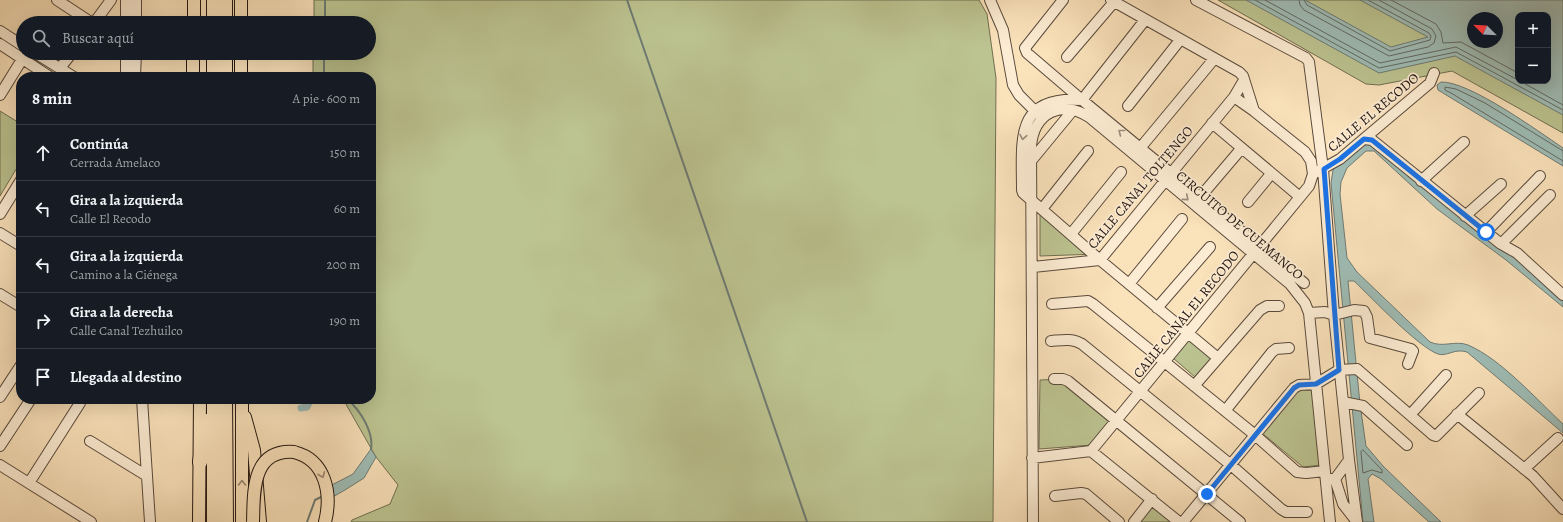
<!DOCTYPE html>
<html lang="es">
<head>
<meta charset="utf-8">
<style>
	:root { --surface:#171b24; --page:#242831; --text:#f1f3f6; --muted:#9ea1a6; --line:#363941 }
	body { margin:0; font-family:Alegreya,serif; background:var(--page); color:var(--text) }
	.controls { position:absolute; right:12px; top:12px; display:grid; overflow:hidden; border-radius:8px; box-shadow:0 4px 16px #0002 }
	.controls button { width:36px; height:36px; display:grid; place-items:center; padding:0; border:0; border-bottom:1px solid var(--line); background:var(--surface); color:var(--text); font:20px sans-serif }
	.compass { position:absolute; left:1467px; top:12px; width:36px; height:36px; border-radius:50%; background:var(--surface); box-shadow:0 4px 16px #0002; rotate:294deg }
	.stop { position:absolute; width:12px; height:12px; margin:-9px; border:3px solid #1a73e8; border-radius:50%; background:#fff }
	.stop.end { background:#1a73e8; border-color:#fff; box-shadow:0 1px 4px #0008 }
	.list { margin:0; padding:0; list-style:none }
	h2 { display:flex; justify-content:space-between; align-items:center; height:52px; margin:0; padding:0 16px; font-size:17px }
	h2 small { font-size:13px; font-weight:400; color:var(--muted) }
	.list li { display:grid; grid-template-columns:26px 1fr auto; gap:12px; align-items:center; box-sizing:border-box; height:56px; padding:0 16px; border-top:1px solid var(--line) }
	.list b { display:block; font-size:15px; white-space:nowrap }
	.list p { margin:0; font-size:13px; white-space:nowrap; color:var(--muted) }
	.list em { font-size:13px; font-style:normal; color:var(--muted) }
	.icon { flex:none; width:22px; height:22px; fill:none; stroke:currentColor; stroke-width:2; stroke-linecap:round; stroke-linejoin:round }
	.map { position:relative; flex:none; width:1563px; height:522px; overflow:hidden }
	.search { position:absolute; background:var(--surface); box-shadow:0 4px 16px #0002; left:16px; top:16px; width:360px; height:44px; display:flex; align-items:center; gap:10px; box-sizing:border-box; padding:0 14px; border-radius:22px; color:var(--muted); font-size:15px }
	.panel { position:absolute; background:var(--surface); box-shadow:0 4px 16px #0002; left:16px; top:72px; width:360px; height:332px; border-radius:16px }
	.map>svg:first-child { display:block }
	.green { fill:#bcc491; stroke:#706e52; fill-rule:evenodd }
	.water { fill:#9fbdb6; stroke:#6e7b74; fill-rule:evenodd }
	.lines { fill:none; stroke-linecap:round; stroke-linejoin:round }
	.shore { stroke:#626a64; stroke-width:1 }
	.stream { stroke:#6e7b74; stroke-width:2 }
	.canal { stroke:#9fbdb6; stroke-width:7 }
	.minor-casing { stroke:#5a4a3c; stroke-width:12 }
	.major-casing { stroke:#241712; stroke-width:14 }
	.highway-casing { stroke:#241712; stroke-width:16 }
	.minor { stroke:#fcecd3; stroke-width:10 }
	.major { stroke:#fae2bb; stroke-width:12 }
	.highway { stroke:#fae2bb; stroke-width:14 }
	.major-bridge-casing { stroke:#241712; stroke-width:14; stroke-linecap:butt }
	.major-bridge { stroke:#fae2bb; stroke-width:12 }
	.oneway { stroke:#9b8c7c }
	.oneway2 { stroke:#9a876f }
	.route { stroke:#1a73e8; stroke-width:5 }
	.labels { text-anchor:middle; stroke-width:3.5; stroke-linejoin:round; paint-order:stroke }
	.street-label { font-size:14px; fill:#241712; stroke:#fcecd3 }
</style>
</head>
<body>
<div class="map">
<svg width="1563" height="522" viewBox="0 0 1563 522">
	<rect width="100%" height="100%" fill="#fae2bb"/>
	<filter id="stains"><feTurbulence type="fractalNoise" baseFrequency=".005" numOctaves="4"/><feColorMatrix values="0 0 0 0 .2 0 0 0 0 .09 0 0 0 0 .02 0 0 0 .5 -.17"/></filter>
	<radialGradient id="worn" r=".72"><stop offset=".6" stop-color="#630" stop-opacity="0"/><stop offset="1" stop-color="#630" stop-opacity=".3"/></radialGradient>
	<path class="green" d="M314,0H979L987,14L996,78L993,522H351L352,520L390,504L398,485L376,457L343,399H371V77H313V53H369V23H314Z
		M1218,0H1563V133L1452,71L1379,85L1366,84ZM1518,15H1548V81H1518ZM1473,18H1497V42H1473Z
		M0,111L21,124V161L0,196Z
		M1040,205L1098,254L1040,256Z
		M1190,338L1213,358L1195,377L1173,358Z
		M1066,379L1113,420L1092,445L1039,449L1040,380Z
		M1314,384L1322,465L1303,467L1262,433L1301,386Z
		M1155,500L1178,522H1137Z"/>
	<path class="water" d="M1246,0H1305L1391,47L1428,37L1360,0H1563V115L1455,56L1379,73ZM1518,15H1548V81H1518ZM1473,18H1497V42H1473Z
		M1441,82C1469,81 1538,131 1563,148V166L1438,90L1437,85Z
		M1367,142L1513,253L1563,298V307L1506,260L1437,209L1374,151H1366L1347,168L1341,182L1340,194L1347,258L1357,272L1430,342C1443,348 1455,340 1468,345C1501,359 1537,400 1563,424V433L1467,352C1454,348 1447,357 1438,354C1418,347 1372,298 1354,281H1348L1360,404L1366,446L1383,466L1441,522H1429L1381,479L1372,474L1368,479L1374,522H1363L1331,183L1333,170L1336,166Z
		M371,449L376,457L364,478L345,490L329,499L326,488L353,474Z"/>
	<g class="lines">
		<path class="shore" d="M1255,0L1379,68L1456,52L1563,110
			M1265,0L1380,63L1456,47L1518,80
			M1299,0L1300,5L1304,10L1389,56L1428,47L1434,43L1436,36L1432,29L1379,0
			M1304,0L1307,5L1390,51L1430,40L1431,36L1429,33L1368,0
			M1391,0L1436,24L1441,32L1443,43L1461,42L1518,73
			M1520,81L1563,105
			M1563,151L1485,103L1456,89L1445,87V90L1451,93L1563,161
			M1363,450L1382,470V473L1372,470L1363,473L1361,452Z"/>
		<path class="stream" d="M627,0L807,522
			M325,23V0
			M324,77V53
			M347,399C360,410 374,432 371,449
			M307,522L315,500L323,496"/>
		<path class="canal" d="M301,408L307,407L311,399"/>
		<defs>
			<path id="minor" d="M57,0L92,23
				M126,0V23
				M990,0L1003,30L1013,85L1019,95L1038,114
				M1063,0L1025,48L1027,53L1082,100L1145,20
				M1111,0L1239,72L1243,76L1254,111L1305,152L1311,161L1313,174
				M1196,0L1306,58L1309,62L1323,169L1334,315L1349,460L1357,522
				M94,23L111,0
				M136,23V0
				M0,31L23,46
				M0,44L50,77
				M35,53L74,77
				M1067,57L1114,2
				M60,68L72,53
				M126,77V53
				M135,77L136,53
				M0,95L26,53
				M1234,97L1254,111
				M1128,106L1180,40
				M1212,123L1300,197
				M1364,139L1372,140L1501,244L1517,253L1563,295
				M1141,147L1214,59
				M1031,161L1073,110
				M1421,181L1464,142
				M1201,196L1241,149
				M1248,202L1271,174
				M1042,209L1088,151
				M0,214L21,180
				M1465,216L1501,184
				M1486,232L1540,176
				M0,233L21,246
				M1071,234L1121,172
				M1501,244L1550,195
				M1033,267L1100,260L1234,97L1244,80
				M1129,284L1182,219
				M0,294L21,307
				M1052,304L1088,301L1093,304L1255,435L1297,472L1306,473L1325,471
				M1157,308L1210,247
				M1309,313L1325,312L1334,315L1354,310L1364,311L1367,317L1370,338L1411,349L1413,351L1408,364
				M1051,341C1063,340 1072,338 1082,344L1231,465L1281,509L1286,512H1307
				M1218,358L1100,260L1023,193L1022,190C1022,140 1014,95 1082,100L1304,283
				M1054,379H1063L1068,381L1240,522
				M1194,386L1260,310L1267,306H1279
				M0,397L21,365
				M142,399L150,522
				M1343,402L1363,406L1407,445
				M1225,411L1272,352L1276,349L1289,348
				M1457,414L1533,476L1563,509
				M1410,415L1446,375
				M90,441L147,476
				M0,446L31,399
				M1091,451L1300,197L1309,186L1313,174L1340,159L1430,83L1434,73
				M1032,458L1091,451L1179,522
				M0,465L91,522
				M1524,469L1558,438
				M1330,479H1335L1349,460
				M1335,479L1343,504L1357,522
				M29,483L80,403
				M1055,496L1081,493L1086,494L1119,522
				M1033,522L1031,146C1034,113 1061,99 1089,117L1290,284L1305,303L1309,313L1330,522
				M1134,522L1152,499
				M1183,522L1294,388L1299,385L1316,384L1339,370L1357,369L1433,435L1436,436L1479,393"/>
			<path id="major" d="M241,0V23
				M194,23V0
				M241,53V77
				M193,77V53
				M242,399V522
				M245,417L254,450L260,522
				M294,452C326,460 332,494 325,522
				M199,522L200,399"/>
			<path id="highway" d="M225,0V23
				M214,23V0
				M225,53V77
				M214,77V53
				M214,399V522
				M225,399L226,522
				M200,462L207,421"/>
		</defs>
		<use href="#minor" class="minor-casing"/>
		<use href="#major" class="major-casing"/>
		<use href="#highway" class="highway-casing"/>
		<use href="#minor" class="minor"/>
		<use href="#major" class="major"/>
		<use href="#highway" class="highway"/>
		<defs>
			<path id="major-bridge" d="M253,522C254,493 251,449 294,452"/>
		</defs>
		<use href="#major-bridge" class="major-bridge-casing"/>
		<use href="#major-bridge" class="major-bridge"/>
	</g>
	<defs><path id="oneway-chevron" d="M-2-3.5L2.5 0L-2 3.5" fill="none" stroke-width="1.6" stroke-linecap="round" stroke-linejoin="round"/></defs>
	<g class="oneway">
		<use href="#oneway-chevron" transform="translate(1121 132) rotate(-142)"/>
		<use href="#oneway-chevron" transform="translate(1023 137) rotate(100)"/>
		<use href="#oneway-chevron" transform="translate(1186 198) rotate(40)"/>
	</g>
	<g class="oneway2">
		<use href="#oneway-chevron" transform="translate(322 475) rotate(68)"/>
		<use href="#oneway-chevron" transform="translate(242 483) rotate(-90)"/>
	</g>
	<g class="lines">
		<path class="route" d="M1207,494L1294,388L1299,385L1316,384L1339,370L1324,169L1340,159L1364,139L1372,140L1486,232"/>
	</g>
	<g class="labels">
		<g class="street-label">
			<text transform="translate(1373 112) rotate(-40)" y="5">CALLE EL RECODO</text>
			<text transform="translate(1140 187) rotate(-50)" y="5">CALLE CANAL TOLTENGO</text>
			<text transform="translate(1240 225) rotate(40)" y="5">CIRCUITO DE CUEMANCO</text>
			<text transform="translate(1186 314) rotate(-51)" y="5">CALLE CANAL EL RECODO</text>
		</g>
	</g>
	<rect width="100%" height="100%" filter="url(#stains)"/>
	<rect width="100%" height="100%" fill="url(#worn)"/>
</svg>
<div class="controls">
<button>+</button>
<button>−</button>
</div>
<svg class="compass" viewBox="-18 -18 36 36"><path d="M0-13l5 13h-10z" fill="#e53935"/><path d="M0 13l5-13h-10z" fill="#9ea1a6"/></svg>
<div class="stop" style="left:1486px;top:232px"></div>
<div class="stop end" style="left:1207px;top:494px"></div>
<div class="search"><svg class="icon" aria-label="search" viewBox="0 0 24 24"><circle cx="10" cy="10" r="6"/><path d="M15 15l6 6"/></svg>Buscar aquí</div>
<section class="panel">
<h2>8 min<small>A pie · 600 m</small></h2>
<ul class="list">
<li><svg class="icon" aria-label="ahead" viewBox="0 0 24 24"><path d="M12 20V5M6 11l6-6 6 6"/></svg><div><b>Continúa</b><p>Cerrada Amelaco</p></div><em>150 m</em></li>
<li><svg class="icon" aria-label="left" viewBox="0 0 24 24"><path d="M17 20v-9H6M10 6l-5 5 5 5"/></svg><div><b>Gira a la izquierda</b><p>Calle El Recodo</p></div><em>60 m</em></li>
<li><svg class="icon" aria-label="left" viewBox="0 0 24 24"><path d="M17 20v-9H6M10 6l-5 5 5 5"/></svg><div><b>Gira a la izquierda</b><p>Camino a la Ciénega</p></div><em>200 m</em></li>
<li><svg class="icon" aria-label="right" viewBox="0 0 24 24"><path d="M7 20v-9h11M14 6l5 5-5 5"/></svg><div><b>Gira a la derecha</b><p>Calle Canal Tezhuilco</p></div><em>190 m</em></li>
<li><svg class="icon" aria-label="arrive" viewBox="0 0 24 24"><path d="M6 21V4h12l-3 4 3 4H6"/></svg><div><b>Llegada al destino</b></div></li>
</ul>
</section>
</div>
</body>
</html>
